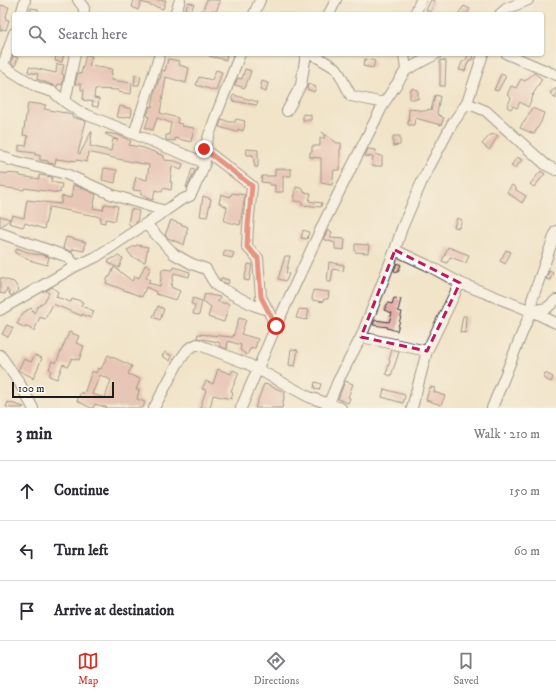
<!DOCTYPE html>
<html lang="en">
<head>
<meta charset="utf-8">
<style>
	:root { --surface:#fff; --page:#f2f2f3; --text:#2b2b33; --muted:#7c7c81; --line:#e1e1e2; --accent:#d93025 }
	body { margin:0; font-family:"IM FELL DW Pica",serif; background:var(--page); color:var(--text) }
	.scale { position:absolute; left:12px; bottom:10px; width:102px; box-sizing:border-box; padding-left:4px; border:2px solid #1c1c1c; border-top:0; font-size:11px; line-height:14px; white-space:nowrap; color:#1c1c1c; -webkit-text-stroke:3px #fdfcf7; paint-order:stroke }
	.stop { position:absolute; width:12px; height:12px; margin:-9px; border:3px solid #d93025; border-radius:50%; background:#fff }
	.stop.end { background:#d93025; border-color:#fff; box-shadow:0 1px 4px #0008 }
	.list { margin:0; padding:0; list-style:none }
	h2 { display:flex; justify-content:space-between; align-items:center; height:52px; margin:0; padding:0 16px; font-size:17px }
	h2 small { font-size:13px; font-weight:400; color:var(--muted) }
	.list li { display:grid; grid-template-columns:26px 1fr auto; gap:12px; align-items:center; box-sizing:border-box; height:60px; padding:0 16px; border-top:1px solid var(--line) }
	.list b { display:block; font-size:15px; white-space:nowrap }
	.list em { font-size:13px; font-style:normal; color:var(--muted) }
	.icon { flex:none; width:22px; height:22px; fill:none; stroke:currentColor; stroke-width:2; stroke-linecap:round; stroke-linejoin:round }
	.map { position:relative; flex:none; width:556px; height:408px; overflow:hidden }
	.search { position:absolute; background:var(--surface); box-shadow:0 1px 3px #0004; left:12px; right:12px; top:12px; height:44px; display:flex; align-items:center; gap:10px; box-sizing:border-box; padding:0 14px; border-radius:4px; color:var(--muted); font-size:15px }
	.sheet { height:232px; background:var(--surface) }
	nav { display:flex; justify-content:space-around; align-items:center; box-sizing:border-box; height:56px; border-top:1px solid var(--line); background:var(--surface); font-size:11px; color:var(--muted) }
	nav a { display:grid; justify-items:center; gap:2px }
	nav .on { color:var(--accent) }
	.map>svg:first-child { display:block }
	.building { fill:#dea3a0; fill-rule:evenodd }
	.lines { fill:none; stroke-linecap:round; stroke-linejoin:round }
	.minor-casing { stroke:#3c3a36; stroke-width:12 }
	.minor { stroke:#fff; stroke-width:10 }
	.route { stroke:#d93025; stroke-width:5 }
	.marked { fill:none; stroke:#c2185b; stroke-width:3; stroke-dasharray:8 5; stroke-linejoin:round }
</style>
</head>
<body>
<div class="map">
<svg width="556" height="408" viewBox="0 0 556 408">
	<rect width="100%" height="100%" fill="#fdfcf7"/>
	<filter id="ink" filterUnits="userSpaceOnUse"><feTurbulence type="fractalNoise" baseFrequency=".025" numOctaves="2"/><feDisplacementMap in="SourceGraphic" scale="8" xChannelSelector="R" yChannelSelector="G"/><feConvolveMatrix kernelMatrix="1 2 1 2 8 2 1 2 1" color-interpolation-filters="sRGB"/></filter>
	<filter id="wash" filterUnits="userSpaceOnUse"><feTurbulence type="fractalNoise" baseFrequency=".012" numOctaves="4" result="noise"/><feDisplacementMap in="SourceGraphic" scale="16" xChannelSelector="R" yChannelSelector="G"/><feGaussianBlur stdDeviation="0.9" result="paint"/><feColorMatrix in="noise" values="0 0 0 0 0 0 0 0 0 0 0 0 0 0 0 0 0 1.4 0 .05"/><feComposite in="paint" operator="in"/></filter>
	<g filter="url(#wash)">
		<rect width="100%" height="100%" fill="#f1e4c9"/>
		<g id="blocks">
			<path class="building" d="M134,0H166L163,9L141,2L138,10L132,7Z
				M207,0H217L220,1L216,12L212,10L210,14H201Z
				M431,0H434L431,12L426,10Z
				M188,2L194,4L190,14H184Z
				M0,5L9,7L5,19L9,20L6,30L2,29L1,31H0Z
				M464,6L470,9L467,14H458Z
				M31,8L38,9V14H30Z
				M56,54H64L62,62L55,61Z
				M209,54H227L226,60L209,56Z
				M468,54H473L472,60H469L465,71L459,70L462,62L466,60Z
				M86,55L92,56L89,66L112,69L111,73H112L111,80L132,83L131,94L118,92V90L95,89L94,98L99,99L98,107L92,106L93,102L83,100L84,90H81V84H75L78,73L81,74Z
				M13,56L18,58L15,66L11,63Z
				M168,59L180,61L179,65L189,68L186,83L166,77L160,113L178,118L177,123L182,124V126L194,128L191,142L175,138V141L166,140V135H169L171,123L166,121L157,118L153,130L145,128L149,117L147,116L150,106L152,107L155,91L159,79H160L162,70L165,71Z
				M365,59L375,61L373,68L363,66Z
				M440,60L446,61L445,86H440Z
				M57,64L64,65L62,74L64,75L62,85L58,84L57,87L37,79L38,74L28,72L29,67L56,73Z
				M245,69L251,71L245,88L235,85L238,78L242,79Z
				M216,70L222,72L216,91L196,85L199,77L212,80Z
				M534,73L542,79L532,96L534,94L528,107L520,102L517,108L513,106L511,109L507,107L511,98L507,95L511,86L516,88L521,79L525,81Z
				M501,74L506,76L498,91L494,90Z
				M135,75L141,76L139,85H134Z
				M262,81L268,83L266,92L260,90Z
				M308,84L316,87L314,92L307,89Z
				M412,88L418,90V99H410V90H412Z
				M556,88V99L550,93Z
				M234,95L258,102L257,105L232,101V97Z
				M435,95L440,96L437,114L444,118L441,125L415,118L414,125H408L409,109L427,111L428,109L431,110Z
				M28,103L46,105L44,109L65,113V112L72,115V117L86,121L78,153L80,154L91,132H92L90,146L111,151L113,139L118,140L105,134L106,133L118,135L131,141L129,145L144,148L164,156V160L175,161L183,164L181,170L172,166L170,182H172L171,190L163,188L162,192L155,190L153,200L146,198L147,196L141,195V191L133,190L136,177L147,180L149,165L118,159L88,152L87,162L77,160L76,161L72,160V161L56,159L55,164L48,163V161L40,160V155H35V153L19,151V145L26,146L28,136L23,135Z
				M120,106L132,109L131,117L126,116L125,118L117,117Z
				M532,108L544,113L541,122L534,134L520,128L523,122L524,123Z
				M303,114L311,115V120H303Z
				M222,119L229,122H235L236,119L245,121L244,124L245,125L243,131L238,129L237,132L219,127Z
				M322,132L337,143H341V149H340V170H334L332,185L321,183V158L310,157V152H312V146H320V138H325Z
				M495,134L498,136L489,150L482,144L490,135Z
				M393,136H400V145L393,146Z
				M246,149L258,150V167H255L253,155H247Z
				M368,149L376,150L375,154L382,156V166H372L373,157L365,156Z
				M517,157L522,160L515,168L511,166Z
				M104,168L117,170L115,183L102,180Z
				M192,169L195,170L187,188L186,187Z
				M275,169H291V176H283V192H275V185H270V183L261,182L262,176H275Z
				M541,171L545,174L534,187L530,184Z
				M0,173L20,174V176L39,179V175L52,177L51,182L62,184L60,193L24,188V190L0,187Z
				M73,185L77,186L96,194L93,208L103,210L104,205H105V204L118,206L115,221L106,219L105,223L100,222L101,217L49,207L44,229L25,223L23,227L9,223L12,215L24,218L27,200L61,204L62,196L71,198Z
				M512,185L516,188V190L526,196L522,203L507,192Z
				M296,187L304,189L303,192L311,193L309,201L322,203L321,207L302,205V202L294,201Z
				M232,193L245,195L240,225L224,221L227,207L219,203L221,194L230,197Z
				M203,196L211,199L207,217L200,216Z
				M131,209L139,211L137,222L131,226L128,223Z
				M0,216L10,219L1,227H0Z
				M457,218L462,220L459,228L454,227Z
				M171,220L188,227L186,233H187L184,245L168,238L165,235Z
				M303,230L309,232L307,239L301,238Z
				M328,230L332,232L330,238L345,239L344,250L335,249V243L323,239Z
				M66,237L86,242L84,251L73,249L72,252L63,248Z
				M355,244L369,245L368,253L355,252Z
				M137,245L148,247L145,262L132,257L127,250Z
				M448,247L469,255L466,263L450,257L447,263L442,261Z
				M17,248L33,254L42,255L49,257L47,265L29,260V259L15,253Z
				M225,250L234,253L232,258L223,256Z
				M506,250L511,252L505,264L500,261Z
				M117,256L123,258L119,268L110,264L108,261Z
				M285,256H290L286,273L289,274L286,281L278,279Z
				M329,262L344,265L343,271L333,269L331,282H327Z
				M397,263L401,265L398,272L394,271Z
				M248,264L252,265L249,281L244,280Z
				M145,265L151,267L146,278L150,280L148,283L160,286L162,269L173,270L174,267L190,272L189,277L174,273L171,287L180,291L176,300L156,294V292L146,287L142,297L106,283L108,277H110L114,267L132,281L135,276L139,278Z
				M549,271L553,273L550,280L546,279Z
				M0,278L14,282L19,290L11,296L7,289L5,294L0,293Z
				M221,278L229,280L228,284L221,281L220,280Z
				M52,287L58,292L56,297L71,302L72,299L75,300V299L83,302L81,306L94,311L91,318L82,314V316L53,304L45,319L40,317L34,331L26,326V328L17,324L23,313L31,308L34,313L38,306L45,301L49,293L46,291Z
				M313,290L329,292L328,299H324L323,302L312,300Z
				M205,294L220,297L218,302L229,304L224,322L208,317L211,307L203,301Z
				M193,298L202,301L199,315L193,314L195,305L191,304Z
				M394,298L401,299L398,311L402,312L397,331L387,328L388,327L373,325L375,320L389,322L392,313L384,310L388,303L392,304Z
				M158,306L164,309L160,320L153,317Z
				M299,309L309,310L307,320L296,318Z
				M463,316H466L465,333L460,332Z
				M239,318L246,320L241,334L258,339L255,348L250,349L247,355L240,350L241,345L228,341L227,349L220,346L219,342L197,338L198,334L233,337Z
				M7,325L13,328L8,337L2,334Z
				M69,332L79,336L76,343L84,346L79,360L72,358L68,366L63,364L57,379L49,376L51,370L49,369L52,361L56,363Z
				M291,349L298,350L295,366L289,365Z
				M392,350L399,352L391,376L386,374L390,361L389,360Z
				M165,352L172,356L170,361L162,356Z
				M35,355L42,358L33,379L32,377L18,370L24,359L31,362Z
				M108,355L132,366L128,374L140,379L136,390H139L137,399L145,402L143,408H108L95,404L93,408H91L77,401L81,392L84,394L92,371L96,373L98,368L101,369ZM100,375L111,380L105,398L92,394Z
				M218,369L231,374L233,370L239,373L234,384L231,391L233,392L231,399L213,395L210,408H200L206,390L202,389L206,381L213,384Z
				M545,373L553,377L551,382L543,378Z
				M345,381L353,384L348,397L350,398L348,403L338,399Z
				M315,382L321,384L319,390L314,388Z
				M264,384L270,385V386L285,392L282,408H255Z
				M430,387L435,388L434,392L445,396L441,405L426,400Z
				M384,389L405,395L403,403L382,397Z
				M8,402L24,407L23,408H10L6,407Z"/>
		</g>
	</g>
	<g filter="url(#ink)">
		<use href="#blocks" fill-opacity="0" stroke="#3c3a36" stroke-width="1"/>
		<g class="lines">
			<defs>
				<path id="minor" d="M78,0L84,8V14
					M21,14L25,0
					M175,14L180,0
					M254,14L260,0
					M329,14L336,0
					M415,14L421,0
					M500,14L506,9L528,0
					M75,54L65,102L80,112L134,134
					M160,54L134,134L205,163
					M312,54L337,69L351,96L384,103
					M404,54L406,70
					M507,54L556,75
					M0,64L37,87L53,92L65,102
					M3,65L14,33
					M467,103L486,111L546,165L556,170
					M287,111L301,85L306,54
					M204,149L252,186L248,226L247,247L258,258L261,297L276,326
					M0,155L10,160L66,174L113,195L165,211
					M146,224L174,254L192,264L206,269L213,281L217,286L253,305L268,310
					M0,233L68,257L76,266L96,257L165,211L181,200L190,196L200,176L205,163L204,149L217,113L240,54
					M395,250L427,265L460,283L531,311L556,323
					M0,310L76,266
					M531,311L547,308L556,300
					M361,337L427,351
					M0,355L19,382L33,408
					M154,408L178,363L188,349L197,344L248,364L309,397L341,408
					M241,408L276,326L325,220L384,103L406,70L436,54
					M327,408L338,381L361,337L395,250L402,228L422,181L452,124L467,103L483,54
					M412,408L427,351L460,283
					M492,408L531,311L532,300L556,231"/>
			</defs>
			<use href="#minor" class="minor-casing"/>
			<use href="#minor" class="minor"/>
		</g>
	</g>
	<g class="lines" filter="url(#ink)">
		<path class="route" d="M204,149L252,186L248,226L247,247L258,258L261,297L276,326"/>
	</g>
	<path d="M0 0H556V408H0ZM395,250L460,283L427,351L361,337Z" fill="#f1e4c9" fill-opacity=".55" fill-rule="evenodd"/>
	<path class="marked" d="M395,250L460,283L427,351L361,337Z"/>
</svg>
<div class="scale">100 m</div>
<div class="stop" style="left:276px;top:326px"></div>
<div class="stop end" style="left:204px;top:149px"></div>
<div class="search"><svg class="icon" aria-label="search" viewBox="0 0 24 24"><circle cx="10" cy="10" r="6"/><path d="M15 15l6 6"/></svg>Search here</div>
</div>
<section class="sheet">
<h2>3 min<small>Walk · 210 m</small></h2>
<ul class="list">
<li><svg class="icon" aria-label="ahead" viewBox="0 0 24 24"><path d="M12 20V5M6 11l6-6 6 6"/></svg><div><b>Continue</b></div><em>150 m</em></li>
<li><svg class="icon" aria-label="left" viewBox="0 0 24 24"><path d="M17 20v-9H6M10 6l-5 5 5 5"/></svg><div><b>Turn left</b></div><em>60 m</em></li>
<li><svg class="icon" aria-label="arrive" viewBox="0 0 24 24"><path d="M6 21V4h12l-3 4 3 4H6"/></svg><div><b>Arrive at destination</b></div></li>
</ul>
</section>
<nav>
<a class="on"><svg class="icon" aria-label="map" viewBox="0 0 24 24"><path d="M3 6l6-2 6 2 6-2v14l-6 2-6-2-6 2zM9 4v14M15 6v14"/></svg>Map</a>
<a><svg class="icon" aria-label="directions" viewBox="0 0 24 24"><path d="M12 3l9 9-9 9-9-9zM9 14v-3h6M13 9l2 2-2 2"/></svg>Directions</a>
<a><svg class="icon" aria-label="saved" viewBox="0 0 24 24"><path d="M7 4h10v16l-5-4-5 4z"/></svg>Saved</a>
</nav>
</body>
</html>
